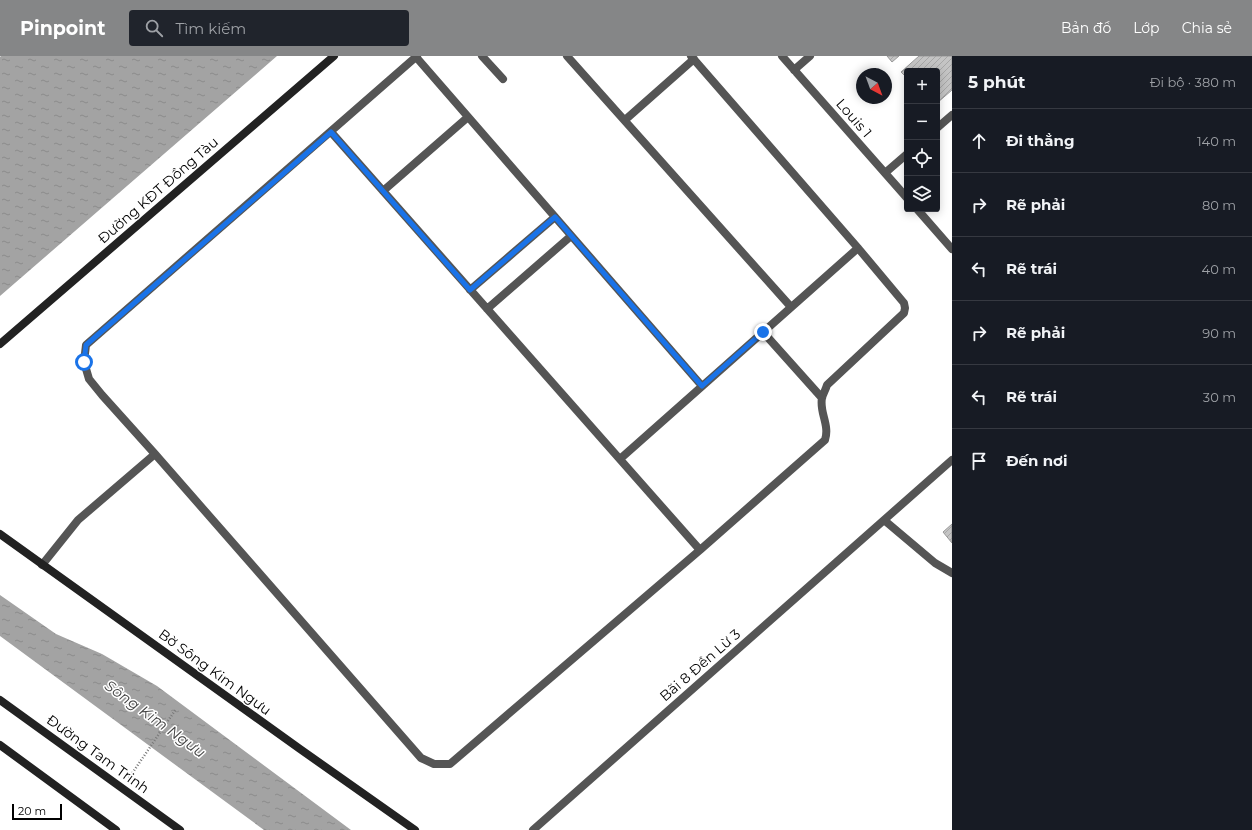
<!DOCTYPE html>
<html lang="vi">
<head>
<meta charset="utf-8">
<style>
	:root { --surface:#171b24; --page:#20242c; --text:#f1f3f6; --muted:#9ea1a6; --line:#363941; --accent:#858687 }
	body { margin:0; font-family:Montserrat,sans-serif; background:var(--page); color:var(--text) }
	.controls { position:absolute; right:12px; top:12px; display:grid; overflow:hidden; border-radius:4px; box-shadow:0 2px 10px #0003 }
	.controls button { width:36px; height:36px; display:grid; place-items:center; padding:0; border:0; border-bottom:1px solid var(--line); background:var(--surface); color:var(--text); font:20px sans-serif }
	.compass { position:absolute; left:856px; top:12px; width:36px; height:36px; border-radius:50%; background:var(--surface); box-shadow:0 2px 10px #0003; rotate:139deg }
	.scale { position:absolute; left:12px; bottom:10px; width:50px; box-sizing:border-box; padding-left:4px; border:2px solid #000; border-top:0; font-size:11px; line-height:14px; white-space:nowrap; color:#000; -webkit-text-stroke:3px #fff; paint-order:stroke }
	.stop { position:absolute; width:12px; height:12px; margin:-9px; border:3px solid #1a73e8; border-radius:50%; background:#fff }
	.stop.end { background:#1a73e8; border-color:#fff; box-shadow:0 1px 4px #0008 }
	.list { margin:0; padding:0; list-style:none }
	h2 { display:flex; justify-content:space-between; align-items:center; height:52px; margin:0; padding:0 16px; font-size:17px }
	h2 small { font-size:13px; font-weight:400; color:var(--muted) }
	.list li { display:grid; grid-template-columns:26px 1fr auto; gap:12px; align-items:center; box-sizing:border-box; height:64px; padding:0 16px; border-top:1px solid var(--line) }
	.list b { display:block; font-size:15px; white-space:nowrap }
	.list em { font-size:13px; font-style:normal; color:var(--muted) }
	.icon { flex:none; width:22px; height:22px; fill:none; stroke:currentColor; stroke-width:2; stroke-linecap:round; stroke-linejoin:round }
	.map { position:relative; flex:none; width:952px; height:774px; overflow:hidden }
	header { display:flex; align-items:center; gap:24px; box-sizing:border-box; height:56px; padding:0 20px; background:var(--accent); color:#fff }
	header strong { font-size:19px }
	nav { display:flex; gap:22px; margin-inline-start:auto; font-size:14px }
	.search { width:280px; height:36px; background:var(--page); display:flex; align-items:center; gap:10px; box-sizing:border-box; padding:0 14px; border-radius:4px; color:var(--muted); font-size:15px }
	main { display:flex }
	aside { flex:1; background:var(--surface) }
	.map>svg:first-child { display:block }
	.water { fill:url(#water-ripples) }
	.building { fill:url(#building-hatch); stroke:#999 }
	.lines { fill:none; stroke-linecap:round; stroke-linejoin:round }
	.path { stroke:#777; stroke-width:2.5; stroke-dasharray:1 2; stroke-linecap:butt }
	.lane { stroke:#555; stroke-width:8 }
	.street { stroke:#555; stroke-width:8 }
	.secondary { stroke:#222; stroke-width:8 }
	.route { stroke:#1a73e8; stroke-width:5 }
	.labels { text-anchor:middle; stroke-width:3; stroke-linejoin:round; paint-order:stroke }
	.street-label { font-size:14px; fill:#000; stroke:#fff }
	.water-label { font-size:15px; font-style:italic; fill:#444; stroke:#fff }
</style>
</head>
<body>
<header>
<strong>Pinpoint</strong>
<div class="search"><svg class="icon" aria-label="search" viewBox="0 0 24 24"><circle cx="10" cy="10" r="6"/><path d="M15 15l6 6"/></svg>Tìm kiếm</div>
<nav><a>Bản đồ</a><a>Lớp</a><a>Chia sẻ</a></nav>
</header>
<main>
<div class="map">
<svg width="952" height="774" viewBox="0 0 952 774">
	<defs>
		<pattern id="water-ripples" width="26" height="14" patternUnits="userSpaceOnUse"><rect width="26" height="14" fill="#a3a3a3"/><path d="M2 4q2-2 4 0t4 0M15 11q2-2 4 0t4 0" fill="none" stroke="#8b8b8b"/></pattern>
		<pattern id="building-hatch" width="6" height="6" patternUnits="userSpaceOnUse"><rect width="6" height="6" fill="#c4c4c4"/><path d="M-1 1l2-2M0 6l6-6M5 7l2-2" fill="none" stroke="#a7a7a7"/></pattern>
	</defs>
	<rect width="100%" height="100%" fill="#fff"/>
	<path class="water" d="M1,0H277L0,240V1Z
		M0,539L56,578L102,598L157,630L351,774H264L0,580Z"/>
	<path class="building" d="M887,0H899L892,6Z
		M919,0H952V34L937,47V15H907V22L901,16Z
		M952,468V487L943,476Z"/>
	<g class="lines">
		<path class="path" d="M129,722L176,653"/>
		<path class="lane" d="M417,0L86,289L84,306L89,323L102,339L155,398L421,702L434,708H450L700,494
			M482,0L503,23
			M567,0L791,251
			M416,1L702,330
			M625,64L694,3
			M331,76L700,494L825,384C830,369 819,356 822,342C823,338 826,333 827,329L904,257L905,252L904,247L858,192L691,0
			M383,135L468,61
			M470,234L555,161
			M487,253L571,180
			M763,276L822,342
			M620,403L858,192
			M884,464L935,507L952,517
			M42,509L78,464L155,398
			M533,774L952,404"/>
		<path class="street" d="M782,0L907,142
			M794,14L810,0
			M937,72L952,59
			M885,117L907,98
			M917,153L952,193"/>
		<path class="secondary" d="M0,288L334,0
			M0,478L300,693L415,774
			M0,644L180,774
			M0,689L116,774"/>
	</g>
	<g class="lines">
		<path class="route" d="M84,306L86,289L331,76L470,234L555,161L702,330L763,276"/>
	</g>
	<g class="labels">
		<g class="street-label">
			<text transform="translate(854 62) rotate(49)" y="5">Louis 1</text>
			<text transform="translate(158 134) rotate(-41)" y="5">Đường KĐT Đồng Tàu</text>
			<text transform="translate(700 609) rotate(-41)" y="5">Bãi 8 Đền Lừ 3</text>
			<text transform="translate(215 616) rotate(36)" y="5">Bờ Sông Kim Ngưu</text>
			<text transform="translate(98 698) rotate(36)" y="5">Đường Tam Trinh</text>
		</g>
		<g class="water-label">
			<text transform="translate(155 663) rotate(36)" y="5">Sông Kim Ngưu</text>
		</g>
	</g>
</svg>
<div class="controls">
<button>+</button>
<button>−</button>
<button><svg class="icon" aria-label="locate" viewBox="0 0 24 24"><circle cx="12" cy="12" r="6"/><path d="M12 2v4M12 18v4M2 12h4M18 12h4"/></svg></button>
<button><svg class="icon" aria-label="layers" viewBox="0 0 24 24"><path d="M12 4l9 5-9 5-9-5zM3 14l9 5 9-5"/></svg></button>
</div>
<svg class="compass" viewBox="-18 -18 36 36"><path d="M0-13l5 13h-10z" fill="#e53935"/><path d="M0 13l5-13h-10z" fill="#9ea1a6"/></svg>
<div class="scale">20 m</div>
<div class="stop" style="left:84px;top:306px"></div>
<div class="stop end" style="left:763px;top:276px"></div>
</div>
<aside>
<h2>5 phút<small>Đi bộ · 380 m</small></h2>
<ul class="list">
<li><svg class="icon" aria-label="ahead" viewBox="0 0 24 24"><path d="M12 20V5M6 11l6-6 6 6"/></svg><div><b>Đi thẳng</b></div><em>140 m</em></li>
<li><svg class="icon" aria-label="right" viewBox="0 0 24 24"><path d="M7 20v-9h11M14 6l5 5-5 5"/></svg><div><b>Rẽ phải</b></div><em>80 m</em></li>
<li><svg class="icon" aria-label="left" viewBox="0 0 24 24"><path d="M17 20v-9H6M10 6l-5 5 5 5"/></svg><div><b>Rẽ trái</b></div><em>40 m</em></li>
<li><svg class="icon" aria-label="right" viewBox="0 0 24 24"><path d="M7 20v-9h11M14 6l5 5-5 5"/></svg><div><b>Rẽ phải</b></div><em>90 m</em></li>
<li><svg class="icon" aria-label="left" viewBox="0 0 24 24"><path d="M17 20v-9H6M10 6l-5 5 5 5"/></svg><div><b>Rẽ trái</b></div><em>30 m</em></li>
<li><svg class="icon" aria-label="arrive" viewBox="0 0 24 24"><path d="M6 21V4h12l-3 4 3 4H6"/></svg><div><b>Đến nơi</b></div></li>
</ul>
</aside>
</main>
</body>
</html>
